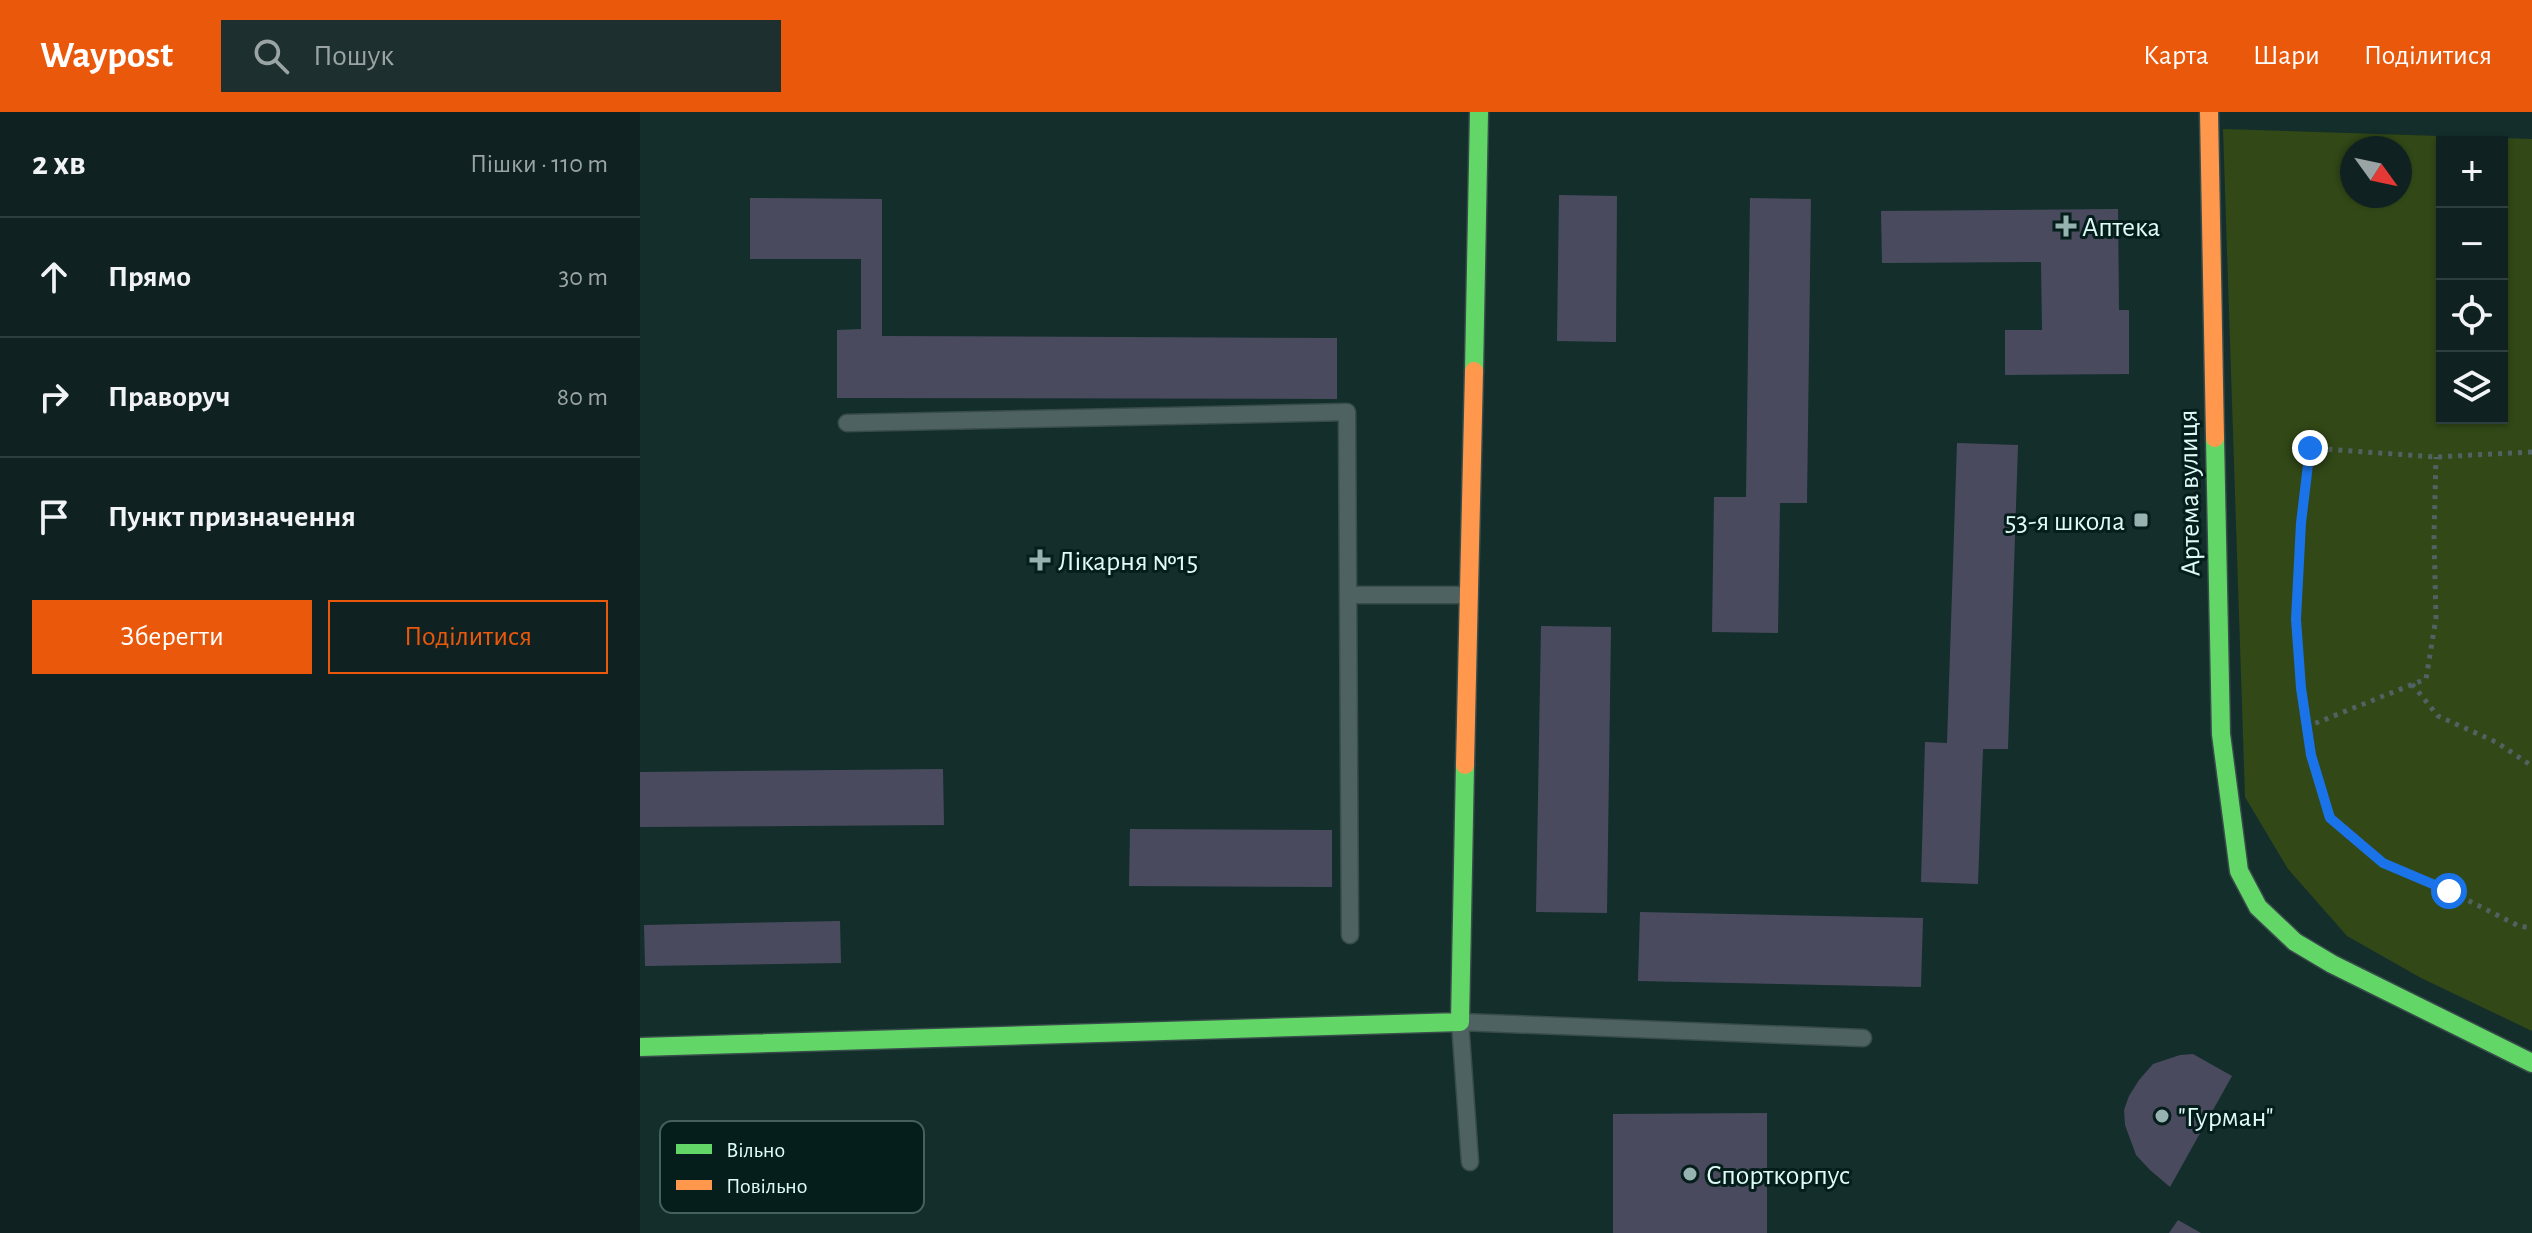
<!DOCTYPE html>
<html lang="uk">
<head>
<meta charset="utf-8">
<style>
	:root { --surface:#0f2221; --page:#1d2f2e; --text:#f1f3f6; --muted:#9ba4a5; --line:#2f3f3f; --accent:#ea580c }
	body { margin:0; font-family:"Alegreya Sans",sans-serif; background:var(--page); color:var(--text) }
	.controls { position:absolute; right:24px; top:24px; display:grid; overflow:hidden; border-radius:0px; box-shadow:0 2px 6px #0004 }
	.controls button { width:72px; height:72px; display:grid; place-items:center; padding:0; border:0; border-bottom:2px solid var(--line); background:var(--surface); color:var(--text); font:40px sans-serif }
	.compass { position:absolute; left:1700px; top:24px; width:72px; height:72px; border-radius:50%; background:var(--surface); box-shadow:0 2px 6px #0004; rotate:123deg }
	.stop { position:absolute; width:24px; height:24px; margin:-18px; border:6px solid #1a73e8; border-radius:50%; background:#fff }
	.stop.end { background:#1a73e8; border-color:#fff; box-shadow:0 2px 8px #0008 }
	.list { margin:0; padding:0; list-style:none }
	h2 { display:flex; justify-content:space-between; align-items:center; height:104px; margin:0; padding:0 32px; font-size:34px }
	h2 small { font-size:26px; font-weight:400; color:var(--muted) }
	.list li { display:grid; grid-template-columns:52px 1fr auto; gap:24px; align-items:center; box-sizing:border-box; height:120px; padding:0 32px; border-top:2px solid var(--line) }
	.list b { display:block; font-size:30px; white-space:nowrap }
	.list em { font-size:26px; font-style:normal; color:var(--muted) }
	.actions { display:flex; gap:16px; padding:24px 32px }
	.actions a { flex:1; padding:18px 0; border:2px solid var(--accent); border-radius:0px; text-align:center; font-size:28px; color:var(--accent) }
	.actions .main { background:var(--accent); color:#fff }
	.icon { flex:none; width:44px; height:44px; fill:none; stroke:currentColor; stroke-width:2; stroke-linecap:round; stroke-linejoin:round }
	.map { position:relative; flex:none; width:1892px; height:1121px; overflow:hidden }
	header { display:flex; align-items:center; gap:48px; box-sizing:border-box; height:112px; padding:0 40px; background:var(--accent); color:#fff }
	header strong { font-size:38px }
	nav { display:flex; gap:44px; margin-inline-start:auto; font-size:28px }
	.search { width:560px; height:72px; background:var(--page); display:flex; align-items:center; gap:20px; box-sizing:border-box; padding:0 28px; border-radius:0px; color:var(--muted); font-size:30px }
	main { display:flex }
	aside { flex:1; background:var(--surface) }
	.map>svg:first-child { display:block }
	.green { fill:#324817; fill-rule:evenodd }
	.building { fill:#4a4a5e }
	.lines { fill:none; stroke-linecap:round; stroke-linejoin:round }
	.lane-casing { stroke:#384c4a; stroke-width:19 }
	.fast-casing { stroke:#384c4a; stroke-width:21 }
	.slow-casing { stroke:#384c4a; stroke-width:21 }
	.path { stroke:#506362; stroke-width:5; stroke-dasharray:4 6; stroke-linecap:butt }
	.lane { stroke:#4e6361; stroke-width:16 }
	.fast { stroke:#63d668; stroke-width:18 }
	.slow { stroke:#ff974d; stroke-width:18 }
	.route { stroke:#1a73e8; stroke-width:10 }
	.poi-dot { fill:#97b3b1; stroke:#051d1b; stroke-width:3 }
	.labels { text-anchor:middle; stroke-width:6; stroke-linejoin:round; paint-order:stroke }
	.poi-label { font-size:28px; fill:#defbf8; stroke:#051d1b; text-anchor:start }
	.street-label { font-size:28px; fill:#defbf8; stroke:#051d1b }
	.key { fill:#051d1b; stroke:#46605d; stroke-width:2 }
	.key-label { font-size:22px; fill:#defbf8 }
</style>
</head>
<body>
<header>
<strong>Waypost</strong>
<div class="search"><svg class="icon" aria-label="search" viewBox="0 0 24 24"><circle cx="10" cy="10" r="6"/><path d="M15 15l6 6"/></svg>Пошук</div>
<nav><a>Карта</a><a>Шари</a><a>Поділитися</a></nav>
</header>
<main>
<aside>
<h2>2 хв<small>Пішки · 110 m</small></h2>
<ul class="list">
<li><svg class="icon" aria-label="ahead" viewBox="0 0 24 24"><path d="M12 20V5M6 11l6-6 6 6"/></svg><div><b>Прямо</b></div><em>30 m</em></li>
<li><svg class="icon" aria-label="right" viewBox="0 0 24 24"><path d="M7 20v-9h11M14 6l5 5-5 5"/></svg><div><b>Праворуч</b></div><em>80 m</em></li>
<li><svg class="icon" aria-label="arrive" viewBox="0 0 24 24"><path d="M6 21V4h12l-3 4 3 4H6"/></svg><div><b>Пункт призначення</b></div></li>
</ul>
<div class="actions"><a class="main">Зберегти</a><a>Поділитися</a></div>
</aside>
<div class="map">
<svg width="1892" height="1121" viewBox="0 0 1892 1121">
	<rect width="100%" height="100%" fill="#142e2c"/>
	<path class="green" d="M1583,17L1892,27V919L1781,866L1707,824L1648,757L1605,685ZM1802,30H1862V306H1802ZM1712,36H1760V84H1712Z"/>
	<path class="building" d="M919,83L977,84L976,230L917,229Z
		M110,86L242,87V224L697,226V287L197,286V218L221,217V147H110Z
		M1110,86L1171,87L1167,391H1140L1138,521L1072,520L1074,385H1106Z
		M1478,97L1479,198H1489V262L1365,263V218H1402L1401,150L1242,151L1241,99Z
		M1317,331L1378,333L1368,637H1343L1338,772L1281,770L1285,630L1307,631Z
		M901,514L971,515L967,801L896,800Z
		M303,657L304,713L0,715V660Z
		M490,717L692,718V775L489,774Z
		M1000,800L1283,806L1281,875L998,869Z
		M200,809L201,851L5,854L4,813Z
		M1553,942L1592,964L1530,1075L1510,1058L1496,1043L1485,1013L1484,998L1489,984L1499,968L1513,952L1540,943Z
		M1127,1001V1121H973V1002Z
		M1538,1108L1561,1121H1529Z"/>
	<g class="lines">
		<defs>
			<path id="lane" d="M207,311L707,300L710,823
				M708,483H828
				M830,1050L820,910L1223,926"/>
			<path id="fast" d="M834,259L839,0
				M1575,326L1581,622L1599,759L1618,795L1655,830L1692,852L1892,951
				M0,935L820,910L825,653"/>
			<path id="slow" d="M1569,0L1575,326
				M825,653L834,259"/>
		</defs>
		<use href="#lane" class="lane-casing"/>
		<use href="#fast" class="fast-casing"/>
		<use href="#slow" class="slow-casing"/>
		<path class="path" d="M1892,340L1796,345L1670,336L1661,411L1656,507L1661,576L1671,643L1690,706L1743,751L1809,779L1879,814L1892,816
			M1772,572L1798,604L1856,630L1892,654
			M1666,615L1786,567L1796,506L1794,426L1796,345"/>
		<use href="#lane" class="lane"/>
		<use href="#fast" class="fast"/>
		<use href="#slow" class="slow"/>
	</g>
	<g class="lines">
		<path class="route" d="M1670,336L1661,411L1656,507L1661,576L1671,643L1690,706L1743,751L1809,779"/>
	</g>
	<g class="poi-dot">
		<path d="M1422 102h8v8h8v8h-8v8h-8v-8h-8v-8h8z"/>
		<rect x="1493" y="400" width="16" height="16" rx="4"/>
		<path d="M396 436h8v8h8v8h-8v8h-8v-8h-8v-8h8z"/>
		<circle cx="1522" cy="1004" r="8"/>
		<circle cx="1050" cy="1062" r="8"/>
	</g>
	<g class="labels">
		<g class="poi-label">
			<text x="1442" y="124">Аптека</text>
			<text x="1485" y="418" text-anchor="end">53-я школа</text>
			<text x="418" y="458">Лікарня №15</text>
			<text x="1538" y="1014">"Гурман"</text>
			<text x="1066" y="1072">Спорткорпус</text>
		</g>
		<g class="street-label">
			<text transform="translate(1548 381) rotate(-91)" y="10">Артема вулиця</text>
		</g>
	</g>
	<rect x="20" y="1009" width="264" height="92" rx="12" class="key"/>
	<rect x="36" y="1032" width="36" height="10" fill="#63d668"/>
	<rect x="36" y="1068" width="36" height="10" fill="#ff974d"/>
	<g class="key-label">
		<text x="86" y="1045">Вільно</text>
		<text x="86" y="1081">Повільно</text>
	</g>
</svg>
<div class="controls">
<button>+</button>
<button>−</button>
<button><svg class="icon" aria-label="locate" viewBox="0 0 24 24"><circle cx="12" cy="12" r="6"/><path d="M12 2v4M12 18v4M2 12h4M18 12h4"/></svg></button>
<button><svg class="icon" aria-label="layers" viewBox="0 0 24 24"><path d="M12 4l9 5-9 5-9-5zM3 14l9 5 9-5"/></svg></button>
</div>
<svg class="compass" viewBox="-18 -18 36 36"><path d="M0-13l5 13h-10z" fill="#e53935"/><path d="M0 13l5-13h-10z" fill="#9ba4a5"/></svg>
<div class="stop" style="left:1809px;top:779px"></div>
<div class="stop end" style="left:1670px;top:336px"></div>
</div>
</main>
</body>
</html>
